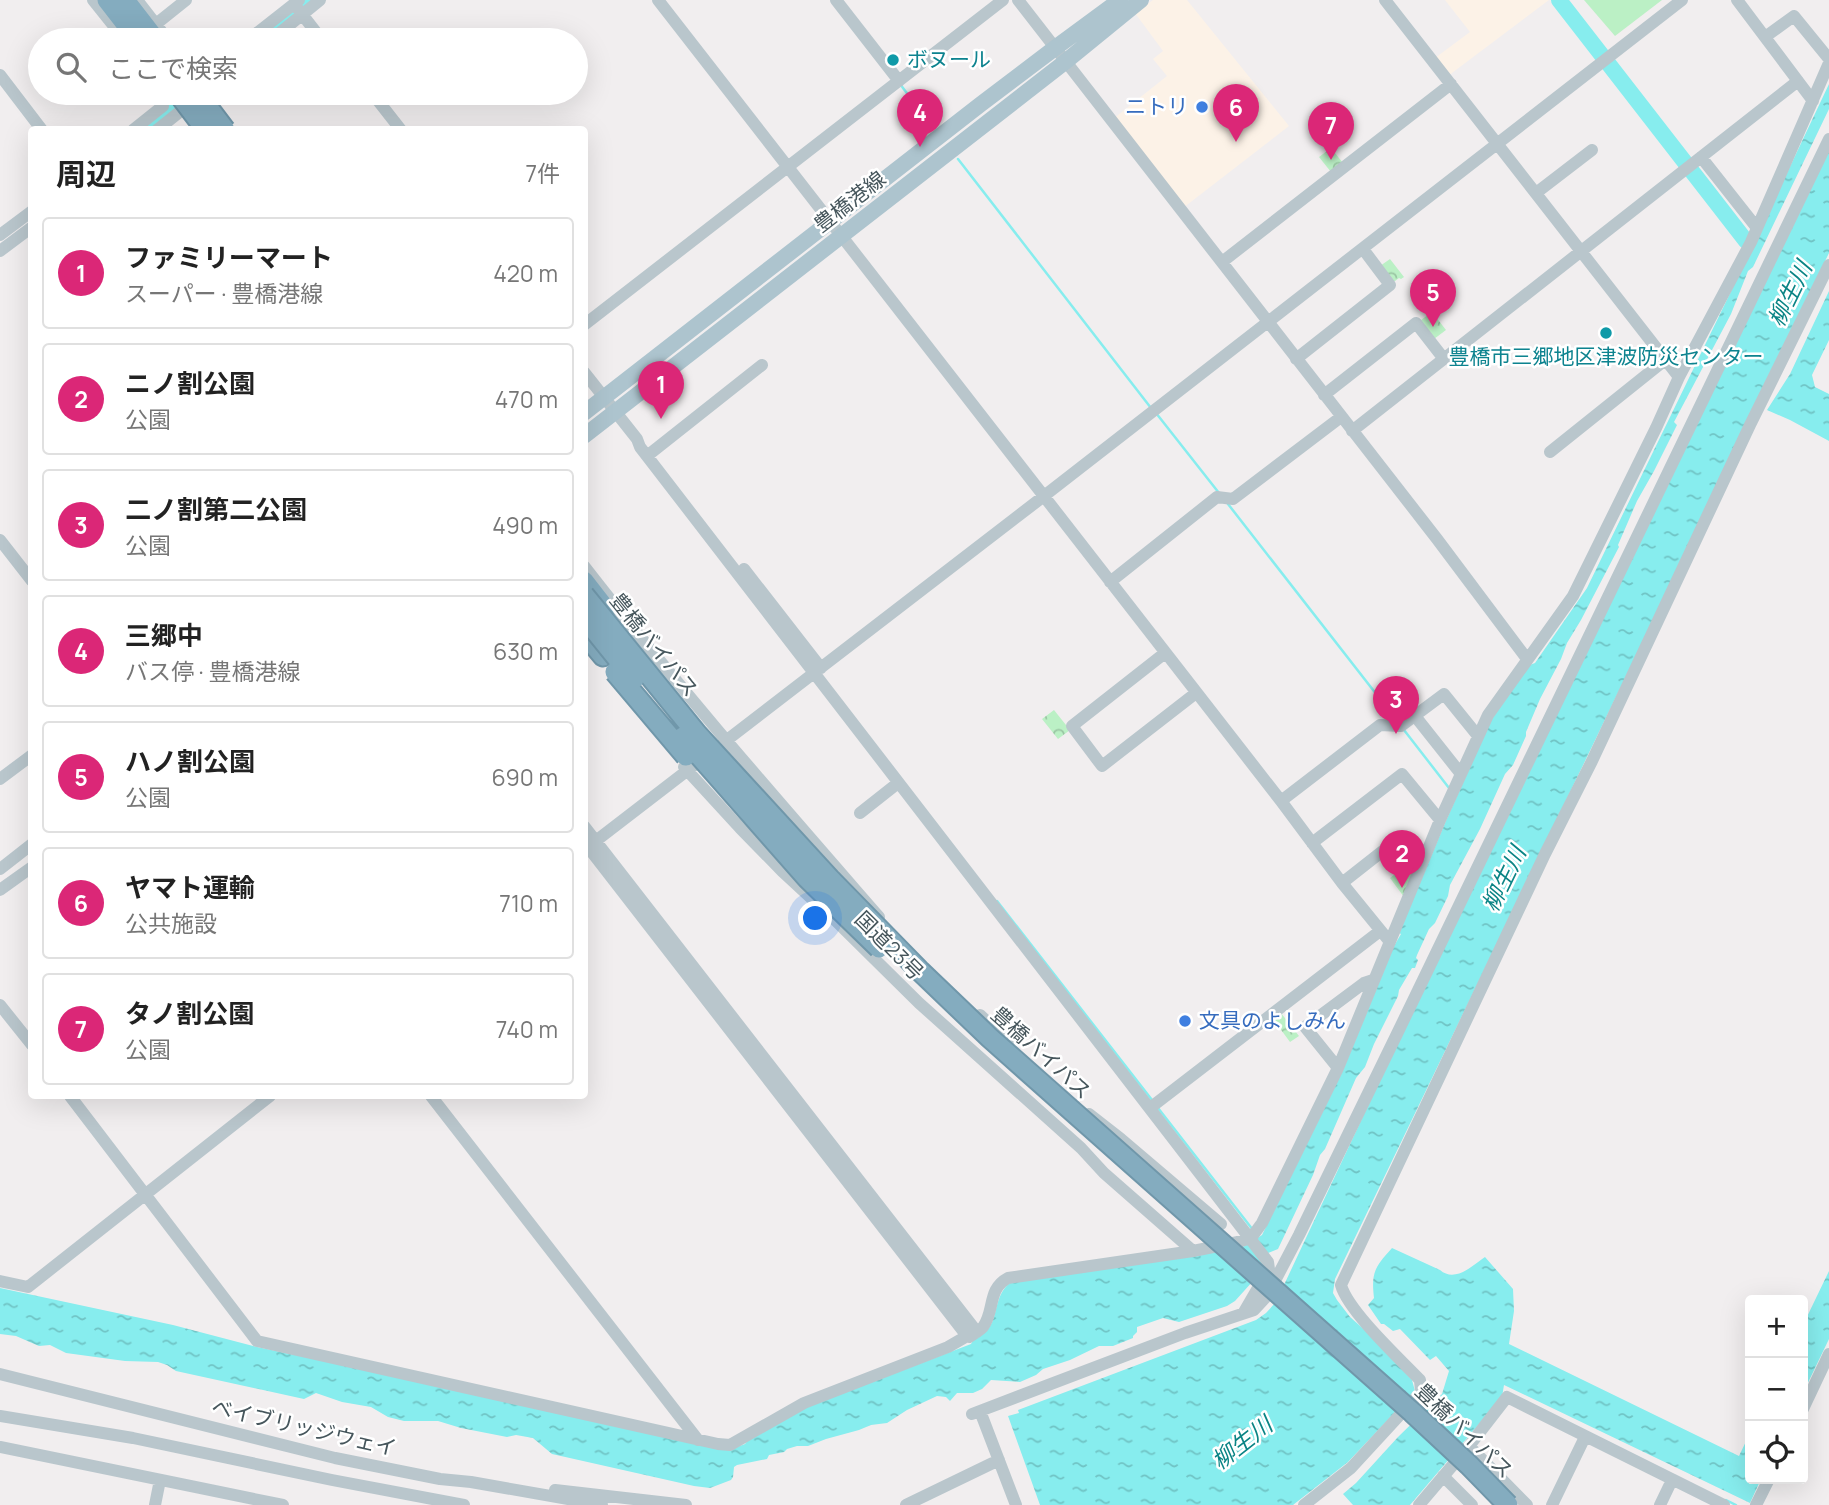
<!DOCTYPE html>
<html lang="ja">
<head>
<meta charset="utf-8">
<style>
	:root { --surface:#fff; --page:#f2f2f2; --text:#222; --muted:#767676; --line:#e0e0e0; --accent:#db2777 }
	body { margin:0; font-family:Manrope,"Noto Sans JP",sans-serif; background:var(--page); color:var(--text) }
	.controls { position:absolute; right:21px; bottom:21px; display:grid; overflow:hidden; border-radius:7px; box-shadow:0 7px 28px #0002 }
	.controls button { width:63px; height:63px; display:grid; place-items:center; padding:0; border:0; border-bottom:2px solid var(--line); background:var(--surface); color:var(--text); font:35px sans-serif }
	.you { position:absolute; left:816px; top:919px; width:24px; height:24px; margin:-18px; border:5px solid #fff; border-radius:50%; background:#1a73e8; box-shadow:0 0 0 10px #1a73e833 }
	.badge { display:grid; place-items:center; width:46px; height:46px; border-radius:50%; background:var(--accent); color:#fff; font-size:23px; font-weight:700 }
	.pin { position:absolute; translate:-50% -58px; filter:drop-shadow(0 2px 4px #0008) }
	.pin::after { content:''; position:absolute; top:37px; width:24px; height:21px; background:inherit; clip-path:polygon(0 0,100% 0,50% 100%) }
	.list { margin:0; padding:0; list-style:none }
	h2 { display:flex; justify-content:space-between; align-items:center; height:91px; margin:0; padding:0 28px; font-size:30px }
	h2 small { font-size:23px; font-weight:400; color:var(--muted) }
	.list li { display:grid; grid-template-columns:46px 1fr auto; gap:21px; align-items:center; box-sizing:border-box; height:112px; margin:0 14px 14px; padding:0 14px; border:2px solid var(--line); border-radius:7px }
	.list b { display:block; font-size:26px; white-space:nowrap }
	.list p { margin:0; font-size:23px; white-space:nowrap; color:var(--muted) }
	.list em { font-size:23px; font-style:normal; color:var(--muted) }
	.icon { flex:none; width:38px; height:38px; fill:none; stroke:currentColor; stroke-width:2; stroke-linecap:round; stroke-linejoin:round }
	.map { position:relative; flex:none; width:1829px; height:1505px; overflow:hidden }
	.search { position:absolute; background:var(--surface); box-shadow:0 7px 28px #0002; left:28px; top:28px; width:560px; height:77px; display:flex; align-items:center; gap:18px; box-sizing:border-box; padding:0 24px; border-radius:38px; color:var(--muted); font-size:26px }
	.panel { position:absolute; background:var(--surface); box-shadow:0 7px 28px #0002; left:28px; top:126px; width:560px; height:973px; border-radius:7px }
	.map>svg:first-child { display:block }
	.commercial { fill:#fcf2e7 }
	.grass { fill:#bbf0c5 }
	.forest { fill:url(#forest-crowns) }
	.water { fill:url(#water-ripples) }
	.lines { fill:none; stroke-linecap:round; stroke-linejoin:round }
	.stream { stroke:#87edee; stroke-width:2.5 }
	.river { stroke:#87edee; stroke-width:16 }
	.highway-casing { stroke:#7097aa; stroke-width:23 }
	.minor { stroke:#b9c6cc; stroke-width:12 }
	.major { stroke:#adc4ce; stroke-width:16 }
	.highway { stroke:#84acbf; stroke-width:19 }
	.highway-bridge-casing { stroke:#7097aa; stroke-width:23; stroke-linecap:butt }
	.highway-bridge { stroke:#84acbf; stroke-width:19 }
	.culture-dot { fill:#0f9aa8; stroke:#fff; stroke-width:2.5 }
	.shop-dot { fill:#3f7fe0; stroke:#fff; stroke-width:2.5 }
	.labels { text-anchor:middle; stroke-width:5; stroke-linejoin:round; paint-order:stroke }
	.culture-label { font-size:21px; fill:#0d838f; stroke:#fff; text-anchor:start }
	.shop-label { font-size:21px; fill:#366cbe; stroke:#fff; text-anchor:end }
	.street-label { font-size:21px; fill:#46565c; stroke:#fff }
	.water-label { font-size:23px; font-style:italic; fill:#0a8485; stroke:#fff }
</style>
</head>
<body>
<div class="map">
<svg width="1829" height="1505" viewBox="0 0 1829 1505">
	<defs>
		<pattern id="forest-crowns" width="20" height="18" patternUnits="userSpaceOnUse" patternTransform="scale(1.75)"><rect width="20" height="18" fill="#bbf0c5"/><path d="M2 6a3 3 0 1 1 6 0M12 15a3 3 0 1 1 6 0" fill="none" stroke="#9ac5a3"/></pattern>
		<pattern id="water-ripples" width="26" height="14" patternUnits="userSpaceOnUse" patternTransform="scale(1.75)"><rect width="26" height="14" fill="#87edee"/><path d="M2 4q2-2 4 0t4 0M15 11q2-2 4 0t4 0" fill="none" stroke="#70c3c4"/></pattern>
	</defs>
	<rect width="100%" height="100%" fill="#f1eeef"/>
	<path class="commercial" d="M1153,0H1187L1289,126L1183,208L1113,119L1167,76L1153,59L1163,51L1135,13Z
		M1445,0H1549L1448,76L1435,58L1470,32Z"/>
	<path class="grass" d="M1584,0H1662L1615,36Z"/>
	<path class="forest" d="M1331,148L1343,163L1331,172L1319,157Z
		M1390,259L1404,277L1401,279L1399,278L1395,281H1391L1380,266Z
		M1432,312L1446,330L1434,339L1421,320Z
		M1054,710L1070,730L1058,739L1042,719Z
		M1412,861L1415,866L1404,897L1390,878Z
		M1281,1013L1299,1036L1290,1042L1273,1019Z"/>
	<path class="water" d="M1829,84V109L1753,267L1748,271L1731,314L1674,422L1677,425L1654,471L1637,501L1618,545L1619,547L1581,620L1567,643L1561,659L1540,699L1526,732V736L1513,765L1505,774L1480,829L1450,885L1448,896L1435,923L1429,929L1417,955L1416,958L1418,960L1415,968H1412L1399,990L1398,996L1374,1044L1365,1067L1356,1078L1325,1149L1320,1155L1313,1175L1278,1249L1268,1253L1265,1265L1253,1281L1235,1301L1227,1306L1179,1322L1163,1318L1137,1327V1332L1133,1336V1338L1113,1346H1099L1070,1360L1043,1369L1036,1375L1020,1382L991,1380L982,1389L973,1393H957L950,1401L946,1397L937,1396L907,1410L887,1423L871,1425L859,1430L826,1439L808,1446H797L787,1449L784,1452L769,1455L767,1459L737,1465L734,1467L733,1477L731,1480L710,1488L694,1486L552,1454L533,1438L516,1435L507,1437L461,1428L438,1421H404L388,1417L371,1407L342,1402L316,1393L304,1399L176,1371L167,1365L158,1362L125,1361L66,1353L50,1345L39,1346L16,1336L0,1334V1288L173,1325L257,1347L737,1447L745,1444L748,1440L807,1407L971,1344C975,1336 983,1336 988,1329C998,1318 994,1295 1010,1283L1245,1246L1262,1235L1343,1070L1394,946L1401,934L1399,933L1445,823L1490,722L1527,666L1535,663L1587,588L1737,279Z
		M1829,151V253L1756,401L1698,527L1335,1279L1333,1293L1337,1300L1350,1317L1376,1340L1412,1380L1415,1391L1348,1462L1293,1505H1040L1008,1416L1019,1413L1018,1410L1256,1320L1266,1313L1276,1302L1373,1095Z
		M1829,291V340L1812,375L1815,387L1829,394V441L1790,420L1767,410L1790,374Z
		M1392,1248L1440,1270C1455,1283 1472,1266 1485,1257L1513,1289L1514,1311L1509,1344L1739,1456L1750,1433V1479H1761L1750,1503L1504,1385L1502,1397L1410,1505H1353L1343,1494L1356,1483L1398,1437L1442,1394L1449,1371L1436,1356L1430,1360L1400,1329L1393,1331L1384,1324H1381L1368,1305L1374,1298C1371,1272 1375,1267 1392,1248Z
		M1829,1271V1339L1803,1393V1325Z"/>
	<g class="lines">
		<path class="stream" d="M900,84L933,128
			M958,159L1151,408
			M1156,413L1219,493
			M1228,504L1398,722
			M1404,730L1449,788
			M997,901L1152,1100
			M1158,1108L1253,1230
			M1726,1500L1736,1505"/>
		<path class="river" d="M1559,0L1746,241
			M258,40L310,0
			M144,130L169,110"/>
		<defs>
			<path id="highway" d="M107,0L138,40
				M125,0L156,40
				M584,581L605,608
				M584,633L603,656"/>
		</defs>
		<use href="#highway" class="highway-casing"/>
		<path class="minor" d="M93,0L125,40
			M137,0L168,40
			M658,0L1281,801L1342,883L1390,942
			M836,0L899,81
			M1018,0L1437,539L1527,659
			M1385,0L1679,377
			M1737,0L1813,101
			M298,9L322,40
			M156,24L186,0
			M1765,37L1794,16L1829,59
			M248,40L299,0
			M271,40L320,0
			M0,75L42,130
			M372,93L401,130
			M133,130L163,106
			M157,130L192,102
			M1701,157L1757,228
			M1536,193L1592,150
			M0,235L32,211
			M0,251L32,227
			M1222,262L1451,84
			M584,325L1003,0
			M1296,359L1390,285L1363,249
			M584,372L637,439L640,447L1268,1262L1269,1269L1244,1312
			M1324,395L1416,323L1444,359
			M1352,431L1798,81
			M1550,452L1665,360
			M647,456L762,365
			M0,540L32,581
			M584,566C678,687 779,802 879,917
			M744,569L821,668
			M1110,582L1217,497L1233,499L1341,417
			M1165,653L1072,726L1102,766L1196,693
			M1415,716L1461,774
			M684,767L740,828L782,871L836,921L919,1003L1081,1148L1104,1173L1193,1251
			M0,779L32,755
			M1281,801L1380,725L1401,726L1444,694L1478,736
			M860,813L898,783
			M584,826L977,1332
			M584,842L967,1336L969,1337C974,1334 979,1331 983,1327C995,1311 987,1289 1008,1278L1193,1251L1238,1242L1251,1238L1262,1223L1338,1068L1440,820L1488,715L1573,596L1656,428L1679,377L1751,242L1829,63
			M1312,843L1402,774L1440,820
			M584,850L1044,496L1682,0
			M0,869L32,844
			M1342,883L1398,839L1421,866
			M0,890L32,867
			M0,1005L32,1045
			M980,1015L1010,1043
			M1338,1068L1305,1027L1364,983L1373,980
			M70,1096L257,1341L718,1444L730,1445L804,1403L948,1347L967,1336
			M431,1096L698,1440
			M1150,1108L1380,931
			M1089,1114L1121,1139L1221,1224
			M0,1281L28,1287L270,1096
			M0,1374L335,1458L440,1479L471,1482L602,1505
			M1803,1409L1829,1354
			M980,1411L1016,1505
			M972,1414L1185,1333L1254,1310L1267,1296L1299,1235L1395,1038L1829,139
			M0,1416L133,1438L332,1480L464,1505
			M1469,1446L1527,1505
			M0,1447L283,1505
			M1443,1476L1472,1505
			M555,1490L686,1505
			M155,1505L160,1480
			M906,1505L999,1460
			M1304,1505L1351,1468L1421,1392L1420,1380C1400,1359 1348,1311 1341,1285L1545,854L1592,761L1750,425L1829,265
			M1419,1505L1469,1446L1507,1397L1724,1505
			M1552,1505L1585,1437
			M1660,1505L1672,1480
			M1756,1505L1769,1479"/>
		<path class="major" d="M584,413L981,104L1055,48L1120,0
			M584,436L1065,62L1141,0"/>
		<use href="#highway" class="highway"/>
		<defs>
			<path id="highway-bridge" d="M178,93L206,130
				M197,93L225,130
				M584,595L697,734L830,879L919,970L990,1038L1412,1412L1469,1465L1508,1505
				M584,617L634,679
				M615,672L686,756
				M683,737L807,878L879,948"/>
		</defs>
		<use href="#highway-bridge" class="highway-bridge-casing"/>
		<use href="#highway-bridge" class="highway-bridge"/>
	</g>
	<g class="culture-dot">
		<circle cx="893" cy="60" r="7"/>
		<circle cx="1606" cy="333" r="7"/>
	</g>
	<g class="shop-dot">
		<circle cx="1202" cy="107" r="7"/>
		<circle cx="1185" cy="1021" r="7"/>
	</g>
	<g class="labels">
		<g class="culture-label">
			<text x="907" y="67">ボヌール</text>
			<text x="1606" y="364" text-anchor="middle">豊橋市三郷地区津波防災センター</text>
		</g>
		<g class="shop-label">
			<text x="1188" y="114">ニトリ</text>
			<text x="1199" y="1028" text-anchor="start">文具のよしみん</text>
		</g>
		<g class="street-label">
			<text transform="translate(850 202) rotate(-38)" y="7">豊橋港線</text>
			<text transform="translate(654 645) rotate(51)" y="7">豊橋バイパス</text>
			<text transform="translate(889 946) rotate(45)" y="7">国道23号</text>
			<text transform="translate(1041 1053) rotate(42)" y="7">豊橋バイパス</text>
			<text transform="translate(304 1428) rotate(13)" y="7">ベイブリッジウェイ</text>
			<text transform="translate(1464 1431) rotate(44)" y="7">豊橋バイパス</text>
		</g>
		<g class="water-label">
			<text transform="translate(1790 294) rotate(-64)" y="8">柳生川</text>
			<text transform="translate(1504 879) rotate(-64)" y="8">柳生川</text>
			<text transform="translate(1242 1443) rotate(-38)" y="8">柳生川</text>
		</g>
	</g>
</svg>
<div class="controls">
<button>+</button>
<button>−</button>
<button><svg class="icon" aria-label="locate" viewBox="0 0 24 24"><circle cx="12" cy="12" r="6"/><path d="M12 2v4M12 18v4M2 12h4M18 12h4"/></svg></button>
</div>
<div class="you"></div>
<div class="pin badge" style="left:661px;top:419px">1</div>
<div class="pin badge" style="left:1402px;top:888px">2</div>
<div class="pin badge" style="left:1396px;top:734px">3</div>
<div class="pin badge" style="left:920px;top:147px">4</div>
<div class="pin badge" style="left:1433px;top:327px">5</div>
<div class="pin badge" style="left:1236px;top:142px">6</div>
<div class="pin badge" style="left:1331px;top:160px">7</div>
<div class="search"><svg class="icon" aria-label="search" viewBox="0 0 24 24"><circle cx="10" cy="10" r="6"/><path d="M15 15l6 6"/></svg>ここで検索</div>
<section class="panel">
<h2>周辺<small>7件</small></h2>
<ul class="list">
<li><span class="badge">1</span><div><b>ファミリーマート</b><p>スーパー · 豊橋港線</p></div><em>420 m</em></li>
<li><span class="badge">2</span><div><b>ニノ割公園</b><p>公園</p></div><em>470 m</em></li>
<li><span class="badge">3</span><div><b>二ノ割第二公園</b><p>公園</p></div><em>490 m</em></li>
<li><span class="badge">4</span><div><b>三郷中</b><p>バス停 · 豊橋港線</p></div><em>630 m</em></li>
<li><span class="badge">5</span><div><b>ハノ割公園</b><p>公園</p></div><em>690 m</em></li>
<li><span class="badge">6</span><div><b>ヤマト運輸</b><p>公共施設</p></div><em>710 m</em></li>
<li><span class="badge">7</span><div><b>タノ割公園</b><p>公園</p></div><em>740 m</em></li>
</ul>
</section>
</div>
</body>
</html>
